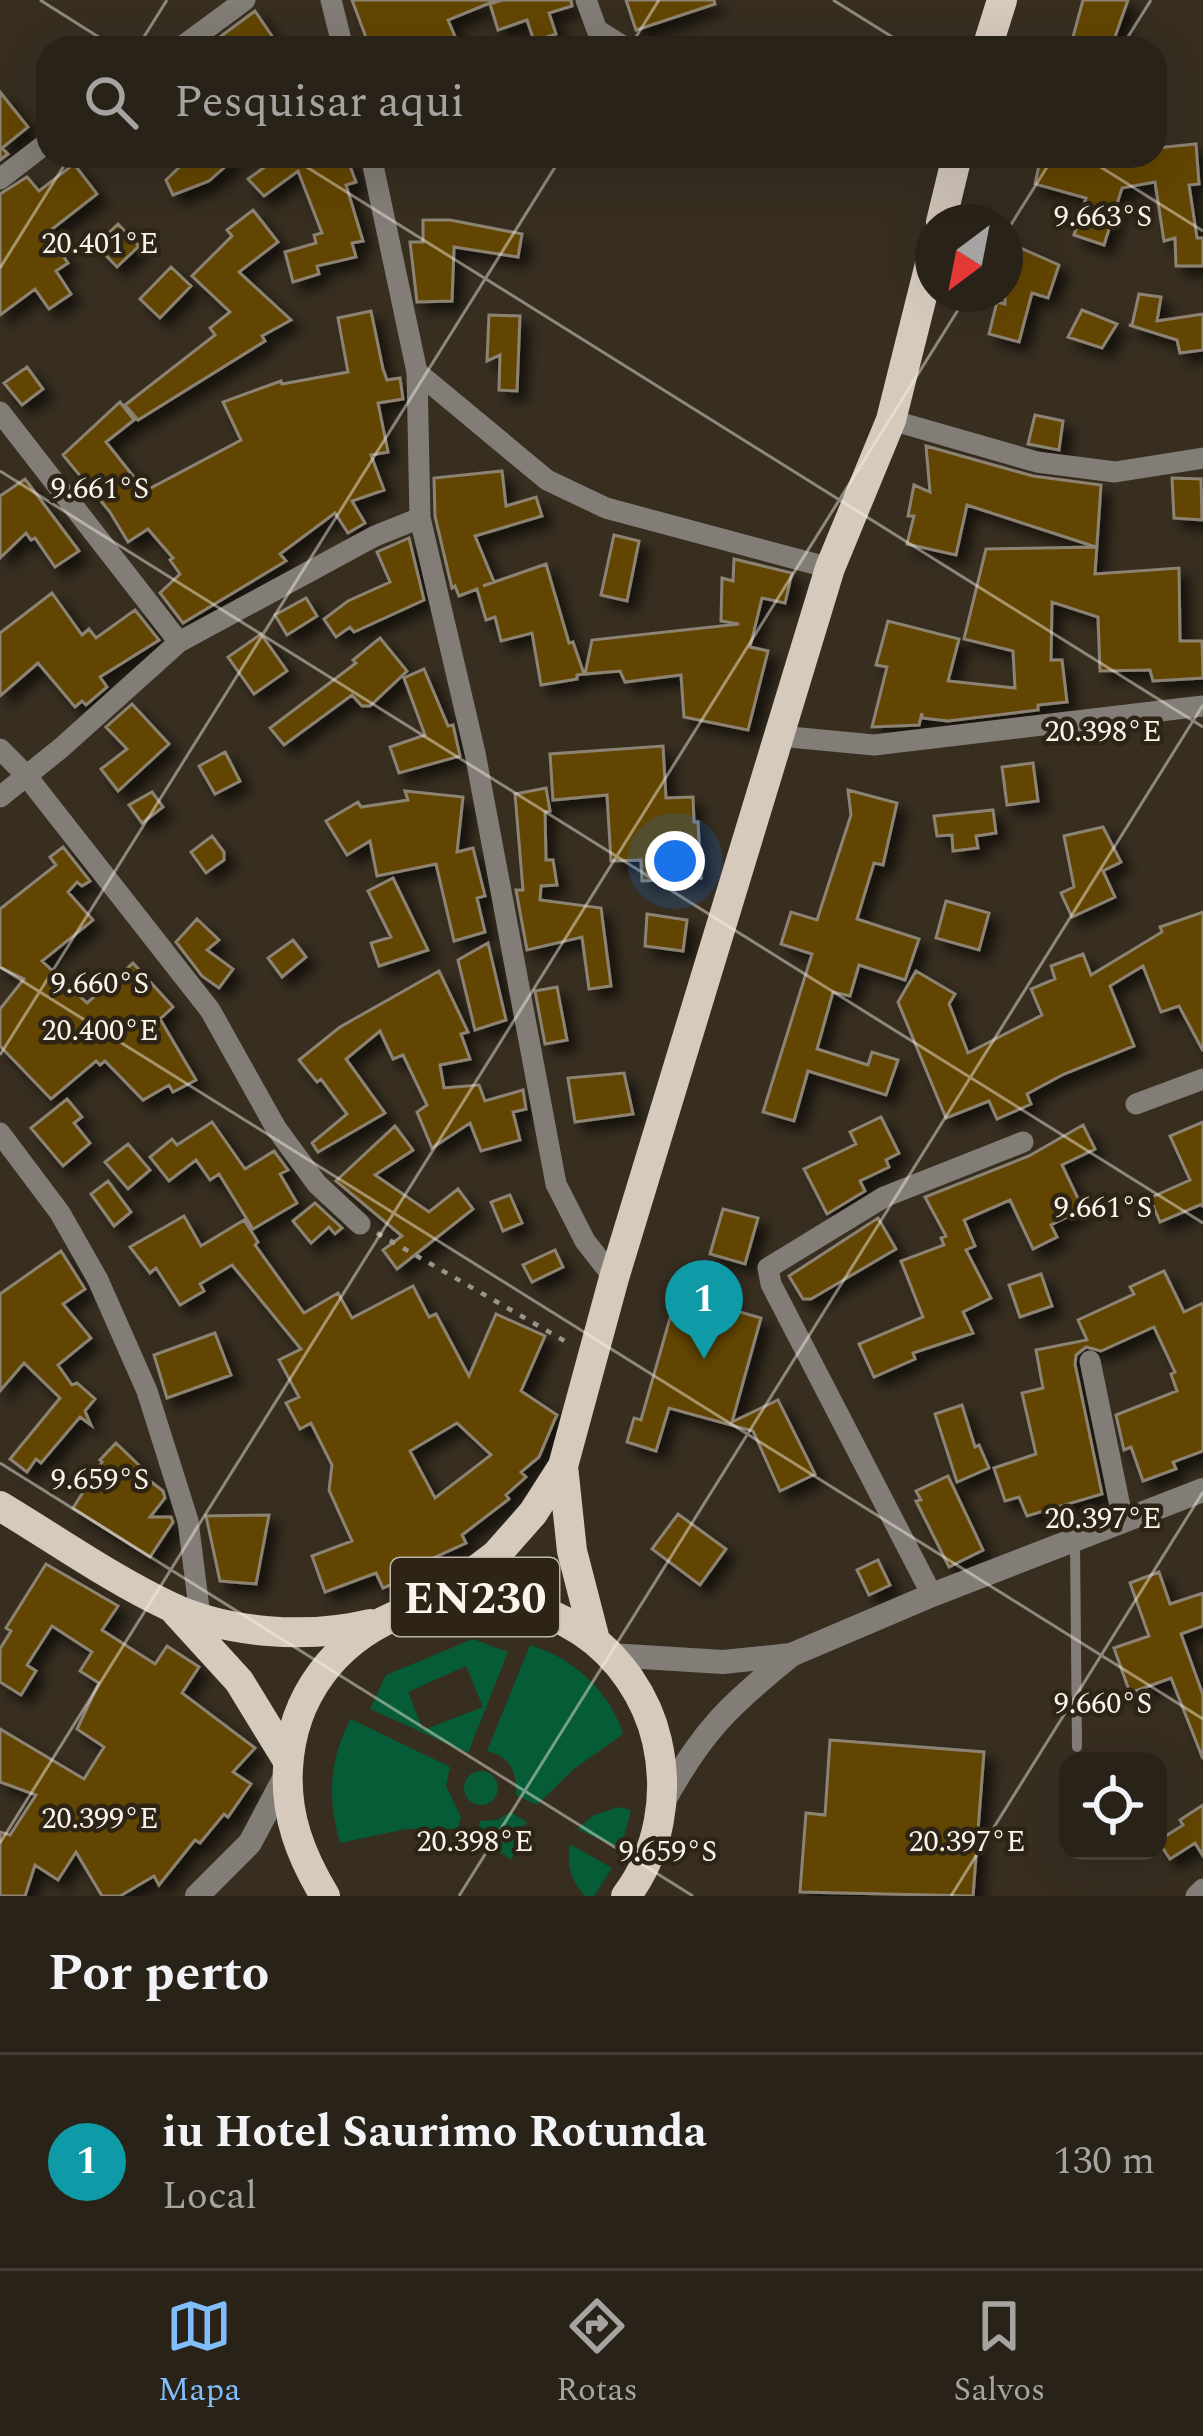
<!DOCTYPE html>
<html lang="pt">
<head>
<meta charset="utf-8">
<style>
	:root { --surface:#292218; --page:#352f25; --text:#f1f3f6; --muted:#a5a4a2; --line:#453f37; --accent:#81bdfa }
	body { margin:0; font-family:Spectral,serif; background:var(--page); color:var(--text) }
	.controls { position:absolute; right:36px; bottom:36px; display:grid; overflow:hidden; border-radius:24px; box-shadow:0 12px 48px #0002 }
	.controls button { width:108px; height:108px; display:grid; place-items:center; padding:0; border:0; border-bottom:3px solid var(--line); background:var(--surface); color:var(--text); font:60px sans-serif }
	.compass { position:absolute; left:915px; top:204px; width:108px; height:108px; border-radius:50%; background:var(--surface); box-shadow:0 12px 48px #0002; rotate:212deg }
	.you { position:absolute; left:675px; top:861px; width:42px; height:42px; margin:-30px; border:9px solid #fff; border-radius:50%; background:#1a73e8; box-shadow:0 0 0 18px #1a73e833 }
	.badge { display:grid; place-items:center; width:78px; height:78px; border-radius:50%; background:var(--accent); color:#fff; font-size:39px; font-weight:700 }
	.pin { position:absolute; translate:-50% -99px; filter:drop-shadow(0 3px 6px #0008) }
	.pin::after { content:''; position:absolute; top:63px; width:42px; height:36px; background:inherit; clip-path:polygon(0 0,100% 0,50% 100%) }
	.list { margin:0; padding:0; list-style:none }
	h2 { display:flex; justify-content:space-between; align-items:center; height:156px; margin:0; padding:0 48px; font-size:51px }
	h2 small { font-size:39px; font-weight:400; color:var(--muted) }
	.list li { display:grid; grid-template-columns:78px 1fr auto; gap:36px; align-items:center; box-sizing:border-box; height:216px; padding:0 48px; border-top:3px solid var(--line) }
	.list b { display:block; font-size:45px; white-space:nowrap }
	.list p { margin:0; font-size:39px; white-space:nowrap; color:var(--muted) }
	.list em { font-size:39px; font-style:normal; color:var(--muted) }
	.icon { flex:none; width:66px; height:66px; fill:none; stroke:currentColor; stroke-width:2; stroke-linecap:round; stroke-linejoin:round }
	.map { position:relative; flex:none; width:1203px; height:1896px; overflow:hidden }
	.search { position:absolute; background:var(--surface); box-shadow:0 12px 48px #0002; left:36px; right:36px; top:36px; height:132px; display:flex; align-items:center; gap:30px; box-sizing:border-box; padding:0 42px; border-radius:36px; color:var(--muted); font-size:45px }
	.sheet { height:372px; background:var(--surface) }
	nav { display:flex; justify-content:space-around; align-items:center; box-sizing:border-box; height:168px; border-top:3px solid var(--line); background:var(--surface); font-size:33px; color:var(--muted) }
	nav a { display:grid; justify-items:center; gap:6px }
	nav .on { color:var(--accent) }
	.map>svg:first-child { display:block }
	.green { fill:#055c36; fill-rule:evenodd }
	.building { fill:#624406; stroke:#8d8373; stroke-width:3; fill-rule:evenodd; filter:url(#shadow) }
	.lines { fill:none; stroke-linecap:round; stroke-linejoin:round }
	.path { stroke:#9b9488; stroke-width:4.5; stroke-dasharray:6 9; stroke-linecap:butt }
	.service { stroke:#827d76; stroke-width:10 }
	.minor { stroke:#827d76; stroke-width:21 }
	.tertiary { stroke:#827d76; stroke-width:24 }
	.primary { stroke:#d5cabc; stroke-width:30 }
	.ticks { fill:none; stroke:#faf4eb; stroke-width:3; stroke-opacity:0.45 }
	.labels { text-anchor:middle; stroke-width:9; stroke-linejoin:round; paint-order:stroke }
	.shield { fill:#2d2416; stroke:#bcb6ab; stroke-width:3 }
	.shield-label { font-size:45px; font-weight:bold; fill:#faf4eb }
	.ticks-label { font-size:30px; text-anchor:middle; fill:#faf4eb; stroke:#2d2416; stroke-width:9; stroke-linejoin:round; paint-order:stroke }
</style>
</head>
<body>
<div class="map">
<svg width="1203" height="1896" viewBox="0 0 1203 1896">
	<defs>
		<filter id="shadow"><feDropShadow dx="9" dy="9" stdDeviation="6" flood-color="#0009"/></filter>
	</defs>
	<rect width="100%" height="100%" fill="#372e20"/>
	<path class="green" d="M473,1639L508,1652L468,1753L370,1709L386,1675ZM466,1666L483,1707L423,1730L408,1692Z
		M530,1645C573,1658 610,1691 623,1734L574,1769L537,1805L516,1795C517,1772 510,1756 487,1751Z
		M351,1719L450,1767L446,1786L461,1817L458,1829H406L340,1843C328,1798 328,1761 351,1719Z
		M464 1788a17 17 0 1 1 34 0a17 17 0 1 1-34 0Z
		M618,1807L631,1810L621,1849L577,1829L594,1815Z
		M510,1812L527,1822L516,1838L512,1860L476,1836L480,1821L498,1820Z
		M570,1844L612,1868L594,1896H585C571,1880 566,1865 570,1844Z"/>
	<path class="building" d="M352,0H495V1L448,20L460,48H370Z
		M502,0H571L572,6L549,13L556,34L534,41L527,20L498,30L490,4Z
		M626,0H714L715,4L636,30Z
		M1083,0H1128L1111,48H1070Z
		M255,11L274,39L261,48H205Z
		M0,92L28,127L2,148L8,154L0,160Z
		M1196,144L1199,184L1189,185L1197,238H1203V266H1176L1175,238L1164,241L1155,182L1122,188L1104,245L1074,235L1086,198L1035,184L1041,156H1155V148Z
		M191,156H237L209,181L173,195L166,180Z
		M280,156H346L356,182L346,185L363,241L352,243L356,257L317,266L319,274L293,282L285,252L316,243L314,235L322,233L298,171L264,196L248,179Z
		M74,164L97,194L47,233L68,263L56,271L71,294L49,309L35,289L0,315V194L27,177L39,191Z
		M253,210L278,242L239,272L291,320L262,336L265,341L138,420L125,405L215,335L210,328L230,312L192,276L232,236L227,230Z
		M423,220H450L522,234L518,257L454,247L452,301L417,302L410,242H423Z
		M118,224L139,246L117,267L96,245Z
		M1016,246L1059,265L1048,298L1032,293L1019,342L989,334L997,302L1005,304V279Z
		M171,267L191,286L160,318L140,299Z
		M1139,294L1161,297L1157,321L1203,314V350L1180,353L1177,340L1129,325H1132Z
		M1082,310L1117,324L1102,348L1068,337Z
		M371,311L383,369L387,380L400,378L403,399L378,403L388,452L371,455L384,490L352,501L365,523L348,533L335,513L280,554L286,561L183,623L160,593L180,574L170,560L173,558L148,529L128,542L110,512L63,455L120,402L134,420L106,442L145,491L241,440L223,402L281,381L282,384L348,372L338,318Z
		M489,315L520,316L517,391L499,390L500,355L487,361Z
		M27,367L43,389L22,405L4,383Z
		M1035,415L1063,421L1059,450L1028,444Z
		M926,446L1033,476L1101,485L1095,574L1179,568L1180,641H1202L1203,678L1153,681L1150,670L1100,671L1098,617L1052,602L1051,660H1062L1067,702L1038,705V710L948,721L922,718V713L919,725L872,727L887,667L876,665L888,621L959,639L948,681L1015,688L1013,651L964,639L986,549L1096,547L967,505L956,555L907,544L914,516H908L914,485L930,492Z
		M502,471L506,506L536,497L542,516L475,536L494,582L483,586L546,564L569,643L573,642L584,674L577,675V679L541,685L532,633L501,641L495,617L486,620L477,589L459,596L455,586L452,588L435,516L434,478Z
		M1172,478L1201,479L1202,520L1174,518Z
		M25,479L79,551L55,567L35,538L31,540L26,533L0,558V496Z
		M614,535L639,541L627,601L601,595Z
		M409,538L424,600L354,632L350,627L336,637L324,619L348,601L390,582L377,552Z
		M734,559L792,573L785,603L762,598L750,647L768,651L748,730L684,717L681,675L625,682L620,671L585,674L592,640L739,624L721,621L722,578L733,581Z
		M52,593L82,635L89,629L96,638L135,610L159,640L100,677L107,687L86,705L82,701L75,707L38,663L0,696V633Z
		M306,598L317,616L287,635L275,615Z
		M261,634L287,671L254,694L228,657Z
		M380,638L407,671L370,706H362L352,695L284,745L270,728L356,663L353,660Z
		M424,669L448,726L453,725L460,756L399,773L390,747L425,735L404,678Z
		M132,704L169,744L118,791L101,769L127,749L106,727Z
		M663,746L666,798L693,797L694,822H698L701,878L642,881L641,860L611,861L607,795L553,800L550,754Z
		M225,752L240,781L215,794L199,766Z
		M1033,763L1038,801L1007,805L1002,767Z
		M546,788L550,811L545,812L546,860H553L557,885L541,886L540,900L601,908L611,986L589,989L582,937L527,950L516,890H523L515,794Z
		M848,790L897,803L883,865L874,863L857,919L919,939L905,980L859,965L850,996L833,992L817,1049L868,1065L872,1052L898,1060L886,1095L808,1071L794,1121L763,1112L812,954L781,944L791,912L817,920L851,815Z
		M405,791L463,797L457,852L473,848L485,896L477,898L485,932L454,941L436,864L377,876L370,841L347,855L326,821L358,802L361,807L408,800Z
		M152,792L163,807L142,823L129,805Z
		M993,810L996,833L976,836L978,848L953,851L952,835L937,836L934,816Z
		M1103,827L1121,862L1103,871L1115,897L1072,917L1061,893L1074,887L1064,836Z
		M212,836L224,852V860L206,873L191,852Z
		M63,847L90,881L82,886L77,882L68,892L93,920L42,961L87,1003L133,963L173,1007L160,1019L196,1080L173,1092L169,1085L143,1100L105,1061L100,1065L96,1061L51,1099L0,1046V1009L24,979L0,967V909L56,865L50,857Z
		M393,878L428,950L379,966L371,943L391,937L368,891Z
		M946,901L989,913L979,950L936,938Z
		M1203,912V1051L1179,1006L1161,1012L1143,966L1110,986L1134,1046L1064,1074L1027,1094L1031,1104L997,1119L989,1101L946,1118L898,1002L916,971L955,994L949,1004L968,1053L1042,1015L1031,989L1055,979L1051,966L1083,954L1091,975L1162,932L1160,927Z
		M647,914L687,920L683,951L645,946Z
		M197,919L219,940L207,950L233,969L219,988L202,976L176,942Z
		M293,940L306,957L282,977L268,958Z
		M488,943L506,1020L475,1030L458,960Z
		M439,971L468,1032L461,1034L470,1059L440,1065L444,1088L479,1085L485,1101L523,1090L526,1109L513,1112L520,1140L481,1151L470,1123L432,1148L417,1112L427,1105L403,1055L393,1059L380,1031L346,1059L385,1113L318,1152L312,1143L347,1114L321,1079L317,1082L299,1060L340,1027Z
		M557,987L567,1040L545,1044L535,991Z
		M624,1073L633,1114L575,1122L568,1078Z
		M67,1099L82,1117L74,1123L90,1143L63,1166L31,1128Z
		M881,1117L899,1153L886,1160L889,1167L860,1181L865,1191L827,1214L804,1169L856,1144L850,1132Z
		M212,1122L245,1169L274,1151L288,1170L280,1174L297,1203L253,1229L219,1174L210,1180L196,1160L169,1181L150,1157L172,1139L177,1145Z
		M1203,1122V1207L1202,1204L1160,1222L1150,1198L1190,1180L1170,1136Z
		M1083,1125L1095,1149L1062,1165L1083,1209L1051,1225L1057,1237L1033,1249L1010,1200L964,1220L975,1246L966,1250L991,1298L963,1312L973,1333L913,1353L915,1359L874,1377L859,1344L923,1317L901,1261L944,1245L941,1238L946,1236L925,1197L1029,1156Z
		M395,1126L413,1150L375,1175L429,1212L458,1189L473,1209L397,1269L383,1250L402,1236L336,1181Z
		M128,1144L150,1170L128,1189L105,1162Z
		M108,1181L131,1212L114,1226L91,1194Z
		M510,1195L522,1223L503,1231L491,1202Z
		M315,1203L342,1228L335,1234L329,1227L311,1243L293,1221Z
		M723,1209L758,1218L745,1264L710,1254Z
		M184,1216L201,1246L244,1220L258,1242L255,1245L304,1313L338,1293L352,1318L413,1286L429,1317L436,1314L469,1376L496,1314L545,1336L521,1391L557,1415L555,1419L539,1457L521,1472L526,1477L506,1495L509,1499L462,1535L466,1543L427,1561L431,1568L383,1588L376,1573L325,1592L312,1556L352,1541L329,1490L332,1465L311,1423L300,1429L286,1403L299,1397L279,1360L301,1349L232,1265L200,1284L204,1291L180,1305L156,1268L150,1273L130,1247ZM457,1423L491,1455L435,1498L410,1451Z
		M878,1218L896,1249L811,1299H803L789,1276Z
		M555,1250L563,1267L532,1282L523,1265Z
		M61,1251L85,1289L63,1304L91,1338L58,1365L72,1385L77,1383L95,1399L85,1411L91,1425L80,1417L41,1463L36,1459L27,1472L10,1459L60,1398L24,1363L0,1391V1294Z
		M1164,1271L1184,1312L1203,1303V1451L1173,1462L1176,1469L1143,1481L1131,1447L1124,1450L1116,1415L1177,1391L1171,1374L1175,1372L1154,1327L1101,1351L1086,1347L1076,1355L1075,1364L1102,1494L1027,1516L1019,1497L1005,1501L994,1468L1036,1454L1022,1393L1043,1388L1036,1350L1087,1340L1078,1320L1134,1294L1130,1287Z
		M1041,1274L1052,1306L1020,1317L1009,1285Z
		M696,1299L761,1318L732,1422L778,1400L815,1474L780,1491L753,1431L669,1408L656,1451L627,1442L634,1418L641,1420L674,1304L693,1309Z
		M215,1333L231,1375L167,1398L154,1355Z
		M962,1405L975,1447L979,1445L989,1468L957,1482L935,1414Z
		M116,1443L145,1471L141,1474L163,1491L165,1498L150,1517H171L173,1522L150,1557L73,1508L102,1462L100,1460Z
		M948,1476L983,1550L949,1567L916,1501L921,1500L916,1491Z
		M678,1514L726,1549L700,1585L652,1549Z
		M269,1515L256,1584L220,1581L206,1516Z
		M878,1560L890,1585L869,1595L857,1570Z
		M46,1564L118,1606L102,1630L155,1664L167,1646L199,1667L182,1693L255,1748L233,1772L251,1784L228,1817L224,1814L200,1843L195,1840L159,1885L154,1876L120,1896H102L76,1852L58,1880L35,1865L25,1896H0V1832L10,1835L36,1795L0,1782V1729L84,1779L104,1747L77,1729L99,1683L80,1671L92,1652L52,1626L27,1665L36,1671L21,1695L0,1682V1649L11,1631L6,1628Z
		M1159,1572L1170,1604L1203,1593V1626L1181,1634L1203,1695V1759L1171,1678L1130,1693L1114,1648L1149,1636L1130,1583Z
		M830,1740L984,1752L973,1896L800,1892L806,1813L825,1815Z
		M1203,1805V1856L1195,1843L1170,1859L1158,1841L1183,1825L1180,1820Z"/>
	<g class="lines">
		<path class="path" d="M377,1233L570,1344"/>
		<path class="service" d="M1075,1543L1077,1747"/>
		<path class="minor" d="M331,0L343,48
			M586,0L597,30L626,48
			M180,48L245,0
			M371,156L417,372L420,518L475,753L556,1184L585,1241L614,1278
			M0,179L48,142
			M417,372L547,480L606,508L830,568
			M0,412L179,642
			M891,420L1037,462L1115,472L1203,458
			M779,736L874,745L1203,706
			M0,749L25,774L210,1010L276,1128L317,1184L360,1224
			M0,797L61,748L179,642L375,536L420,518
			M1136,1104L1203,1079
			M0,1133L60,1213L98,1280L147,1391L188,1521L200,1616
			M1090,1361L1123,1521
			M932,1595L771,1284L768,1268L884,1197L1023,1142
			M1196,1896L1203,1889"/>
		<path class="tertiary" d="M610,1655L723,1662L791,1655L932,1595L1203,1490
			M662,1804C701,1733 727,1707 789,1657
			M197,1896L250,1843L287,1773"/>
		<path class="primary" d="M987,48L1002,0
			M941,222L957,156
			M563,1466L572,1551L595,1640
			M0,1506C55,1539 110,1578 169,1606C228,1634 308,1639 370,1624
			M435,1601L496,1555L533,1513L563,1466L614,1278L830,568L891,420L933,252
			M176,1612L239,1681L288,1761
			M325,1896C301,1856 285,1816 288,1768C296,1621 466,1556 581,1631C619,1656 647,1697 657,1741C669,1794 660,1851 626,1896"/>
	</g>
	<path class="ticks" d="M40,0L116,48M833,0L910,48M137,48L167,0M629,48L659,0M1121,48L1151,0M289,156L1203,727M1083,156L1203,231M1005,234L1054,156M0,268L70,156M0,471L1203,1223M0,967L1203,1719M0,1055L562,156M0,1463L693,1896M0,1843L968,294M459,1896L1203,705M951,1896L1203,1492"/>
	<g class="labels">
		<rect class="shield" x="391" y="1558" width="168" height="78" rx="9"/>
		<g class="shield-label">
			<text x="475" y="1613">EN230</text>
		</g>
	</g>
	<g class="ticks-label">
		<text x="1103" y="226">9.663°S</text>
		<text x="100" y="253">20.401°E</text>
		<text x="100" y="498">9.661°S</text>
		<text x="1103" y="741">20.398°E</text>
		<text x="100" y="993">9.660°S</text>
		<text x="100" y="1040">20.400°E</text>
		<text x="1103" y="1217">9.661°S</text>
		<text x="100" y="1489">9.659°S</text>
		<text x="1103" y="1528">20.397°E</text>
		<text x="1103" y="1713">9.660°S</text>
		<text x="100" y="1828">20.399°E</text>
		<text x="475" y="1851">20.398°E</text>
		<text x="967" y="1851">20.397°E</text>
		<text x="668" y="1861">9.659°S</text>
	</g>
</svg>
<div class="controls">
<button><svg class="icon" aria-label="locate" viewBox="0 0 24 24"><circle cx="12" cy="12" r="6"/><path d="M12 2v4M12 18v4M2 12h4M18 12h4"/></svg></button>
</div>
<svg class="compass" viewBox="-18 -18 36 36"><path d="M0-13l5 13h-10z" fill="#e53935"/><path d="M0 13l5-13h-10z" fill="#a5a4a2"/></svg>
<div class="you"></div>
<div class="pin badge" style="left:704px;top:1359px;background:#0f9aa8">1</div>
<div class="search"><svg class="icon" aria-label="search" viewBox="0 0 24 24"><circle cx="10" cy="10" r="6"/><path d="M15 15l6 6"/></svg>Pesquisar aqui</div>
</div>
<section class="sheet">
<h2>Por perto<small></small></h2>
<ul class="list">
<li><span class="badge" style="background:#0f9aa8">1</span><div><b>iu Hotel Saurimo Rotunda</b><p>Local</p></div><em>130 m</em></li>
</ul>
</section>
<nav>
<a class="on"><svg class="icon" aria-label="map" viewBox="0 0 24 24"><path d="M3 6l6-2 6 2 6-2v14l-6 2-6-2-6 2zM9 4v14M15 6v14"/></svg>Mapa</a>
<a><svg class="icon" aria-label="directions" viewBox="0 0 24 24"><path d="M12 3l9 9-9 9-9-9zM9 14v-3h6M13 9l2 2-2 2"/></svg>Rotas</a>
<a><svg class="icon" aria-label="saved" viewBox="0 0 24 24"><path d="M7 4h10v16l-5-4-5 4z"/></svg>Salvos</a>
</nav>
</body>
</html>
